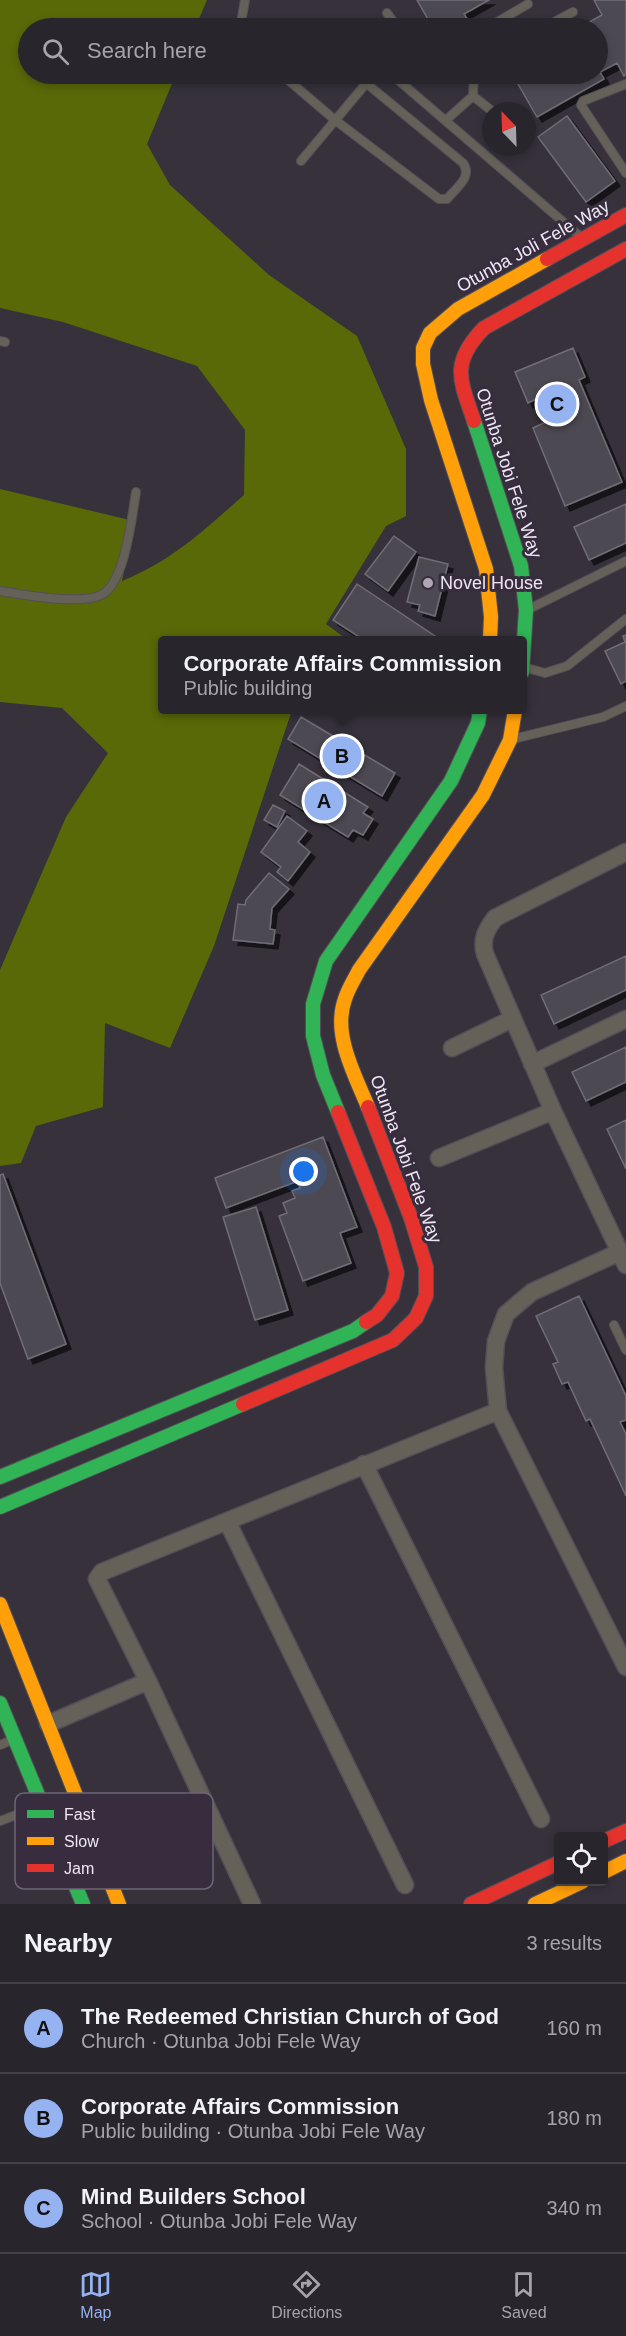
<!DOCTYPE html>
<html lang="en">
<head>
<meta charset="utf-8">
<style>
	:root { --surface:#28252c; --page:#302d34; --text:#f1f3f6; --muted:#a5a5a9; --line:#444248; --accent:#95b2f1 }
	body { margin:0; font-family:Arial,sans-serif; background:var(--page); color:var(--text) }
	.controls { position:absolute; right:18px; bottom:18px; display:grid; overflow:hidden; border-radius:6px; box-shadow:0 3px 9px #0003 }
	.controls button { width:54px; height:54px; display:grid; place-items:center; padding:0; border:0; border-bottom:2px solid var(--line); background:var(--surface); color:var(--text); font:30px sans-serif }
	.compass { position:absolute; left:482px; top:102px; width:54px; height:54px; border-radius:50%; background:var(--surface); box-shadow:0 3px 9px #0003; rotate:337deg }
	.you { position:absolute; left:304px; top:1172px; width:21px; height:21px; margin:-15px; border:4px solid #fff; border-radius:50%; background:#1a73e8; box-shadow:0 0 0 9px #1a73e833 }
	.badge { display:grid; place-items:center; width:39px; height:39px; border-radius:50%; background:var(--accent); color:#111; font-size:20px; font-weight:700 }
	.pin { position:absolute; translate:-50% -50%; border:3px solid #fff; box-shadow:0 2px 6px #0006 }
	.popup { position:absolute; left:158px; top:636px; width:369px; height:78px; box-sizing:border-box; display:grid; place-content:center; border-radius:6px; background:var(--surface); filter:drop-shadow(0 2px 4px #0005); font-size:20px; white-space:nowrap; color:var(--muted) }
	.popup b { font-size:22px; color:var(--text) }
	.popup::after { content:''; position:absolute; left:50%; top:100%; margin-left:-12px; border:12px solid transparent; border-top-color:var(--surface) }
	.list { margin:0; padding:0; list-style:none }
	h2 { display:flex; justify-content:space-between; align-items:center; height:78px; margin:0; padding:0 24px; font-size:26px }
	h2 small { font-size:20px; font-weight:400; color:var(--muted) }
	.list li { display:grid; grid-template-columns:39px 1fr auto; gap:18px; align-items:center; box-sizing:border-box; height:90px; padding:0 24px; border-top:2px solid var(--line) }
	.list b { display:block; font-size:22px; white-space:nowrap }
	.list p { margin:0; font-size:20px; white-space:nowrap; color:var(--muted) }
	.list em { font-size:20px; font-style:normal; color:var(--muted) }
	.icon { flex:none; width:33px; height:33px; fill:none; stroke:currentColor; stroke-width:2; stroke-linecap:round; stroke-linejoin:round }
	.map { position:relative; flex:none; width:626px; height:1904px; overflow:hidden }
	.search { position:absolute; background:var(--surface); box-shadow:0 3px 9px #0003; left:18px; right:18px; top:18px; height:66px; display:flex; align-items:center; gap:15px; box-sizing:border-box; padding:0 21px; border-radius:33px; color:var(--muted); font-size:22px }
	.sheet { height:348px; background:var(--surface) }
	nav { display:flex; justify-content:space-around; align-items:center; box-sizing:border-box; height:84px; border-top:2px solid var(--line); background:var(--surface); font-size:16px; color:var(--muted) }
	nav a { display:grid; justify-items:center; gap:3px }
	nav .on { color:var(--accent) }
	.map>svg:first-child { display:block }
	.forest { fill:#596908 }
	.building { fill:#4e4a53; stroke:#716c75; stroke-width:1.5; filter:url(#shadow) }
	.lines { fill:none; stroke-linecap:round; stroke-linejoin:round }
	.lane-casing { stroke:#534f58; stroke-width:10 }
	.street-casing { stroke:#534f58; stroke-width:19 }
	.fast-casing { stroke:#534f58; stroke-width:16 }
	.slow-casing { stroke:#534f58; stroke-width:16 }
	.jam-casing { stroke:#534f58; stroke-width:16 }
	.lane { stroke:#666158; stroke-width:8 }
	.street { stroke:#666158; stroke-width:16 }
	.fast { stroke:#30b455; stroke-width:14 }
	.slow { stroke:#ff9f0a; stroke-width:14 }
	.jam { stroke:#e5322d; stroke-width:14 }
	.poi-dot { fill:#aea7b3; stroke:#372d3f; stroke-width:2 }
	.labels { text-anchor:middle; stroke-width:6; stroke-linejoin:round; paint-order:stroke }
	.street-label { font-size:18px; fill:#eee7f3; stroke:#372d3f }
	.poi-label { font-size:18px; fill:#eee7f3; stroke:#372d3f; text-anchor:start }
	.key { fill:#372d3f; stroke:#6e6575; stroke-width:1.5 }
	.key-label { font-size:16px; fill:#eee7f3 }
</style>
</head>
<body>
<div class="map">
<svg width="626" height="1904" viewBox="0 0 626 1904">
	<defs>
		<filter id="shadow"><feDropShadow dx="5" dy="5" stdDeviation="0" flood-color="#0009"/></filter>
	</defs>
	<rect width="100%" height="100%" fill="#36313b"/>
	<path class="forest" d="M0,0H207L195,28H28V74H176L147,144L170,185L269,275L357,336L406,449V516L386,526L326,624L348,640H162V710H292L214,946L170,1048L105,1023L103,1107L36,1126L21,1163L0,1166V970L66,817L108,753L62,708L0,702V489L134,521L122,581C173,560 203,531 244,495L245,430L197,366L63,322L0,308Z"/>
	<path class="building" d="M417,0H489L464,14L469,22L457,28H433Z
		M594,0H626V74L624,76L617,63L600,72L604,79L537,117L514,77L520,74H598V28H583L582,26L602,15Z
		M567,116L615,181L586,202L538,137Z
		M573,348L585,377L579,380L622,482L565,506L533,428L546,422L536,399L528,403L515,372Z
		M626,504V543L589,560L574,527Z
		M394,536L416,552L388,591L365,574Z
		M419,557L448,564L435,616L418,611L420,605L407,602Z
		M357,584L441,640H364L333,620Z
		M626,635V681L621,684L605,651L625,642L623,636Z
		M301,717L395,773L382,796L288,739Z
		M299,764L368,807L363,813L373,819L363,835L353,830L348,837L280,795Z
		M273,805L285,811L277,827L264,820Z
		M287,816L307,831L298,842L310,852L288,881L277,872L281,867L261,852Z
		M269,873L289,889L272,908L270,929L275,930L273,944L233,940L238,904L245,905L246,900Z
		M626,956V990L554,1024L541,995Z
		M626,1047V1082L586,1101L572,1072Z
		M626,1120V1169L607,1129Z
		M323,1137L357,1227L340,1233L351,1263L303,1281L279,1216L287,1213L283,1203L295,1198L292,1191L300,1188L298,1181L226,1208L215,1178Z
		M3,1174L66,1344L28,1359L0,1283V1175Z
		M256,1207L288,1310L255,1320L223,1217Z
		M579,1296L626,1396V1420L620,1422L626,1434V1496L590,1419L586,1421L568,1382L562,1384L553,1364L558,1362L536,1316Z"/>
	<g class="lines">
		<defs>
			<path id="lane" d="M387,13L398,28
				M240,28L245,0
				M487,28L528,4
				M543,28L573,12
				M281,74L335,120L439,199H447C456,188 473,177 463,163L366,83
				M391,74L582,238
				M403,84L416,74
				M626,84L583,101L581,105L626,173
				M473,96L492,111
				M446,120L473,96L474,74
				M301,161L374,74
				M0,341L5,342
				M0,591C24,595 80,605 101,595C125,584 132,516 136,492
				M527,610L626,561
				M523,667L545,673L567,666L626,619
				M513,739L603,717L626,706
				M614,1325L626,1350
				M0,1745L14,1739
				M0,1821L42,1805"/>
			<path id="street" d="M626,852L495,918C486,930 481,939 485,954L553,1111L626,1265
				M452,1048L512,1019
				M532,1064L626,1019
				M439,1158L553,1111
				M620,1252L532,1292L506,1314L496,1341L494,1368L498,1411L626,1667
				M364,1464L541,1819
				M227,1521L405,1885
				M48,1724L148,1681
				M252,1904L148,1681L97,1579L102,1572L498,1411"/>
			<path id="fast" d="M474,421L521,566L526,610L522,672
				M338,1112L323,1075L313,1036V1004L326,961L451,781L478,723L480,710
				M0,1477L353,1331L366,1322
				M0,1507L243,1404
				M0,1703L83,1904"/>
			<path id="slow" d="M490,640L491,617L486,569L431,400L423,364V348L430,333L458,309L547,259
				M368,1107C355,1075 332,1034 345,999C348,989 354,980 359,970L483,795L510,740L515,710
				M0,1604L119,1904
				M604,1872L626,1861
				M535,1904L582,1882"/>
			<path id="jam" d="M547,259L626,215
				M474,421C460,380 450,363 484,328L626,249
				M338,1112L384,1227L397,1273L392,1296L377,1315L366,1322
				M243,1404L393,1340L416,1318L426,1296V1267L411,1218L368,1107
				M604,1841L626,1831
				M471,1904L558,1863"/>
		</defs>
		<use href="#lane" class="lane-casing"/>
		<use href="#street" class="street-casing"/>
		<use href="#fast" class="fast-casing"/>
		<use href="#slow" class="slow-casing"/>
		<use href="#jam" class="jam-casing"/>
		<use href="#lane" class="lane"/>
		<use href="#street" class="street"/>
		<use href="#fast" class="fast"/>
		<use href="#slow" class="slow"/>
		<use href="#jam" class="jam"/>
	</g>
	<circle class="poi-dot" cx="428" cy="583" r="6"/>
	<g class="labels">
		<g class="street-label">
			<text transform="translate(533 246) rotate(-29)" y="6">Otunba Joli Fele Way</text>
			<text transform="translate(509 473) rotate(72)" y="6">Otunba Jobi Fele Way</text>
			<text transform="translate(406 1159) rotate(70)" y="6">Otunba Jobi Fele Way</text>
		</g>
		<g class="poi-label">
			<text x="440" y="589">Novel House</text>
		</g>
	</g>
	<rect x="15" y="1793" width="198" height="96" rx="9" class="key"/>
	<rect x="27" y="1810" width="27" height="8" fill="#30b455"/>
	<rect x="27" y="1837" width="27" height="8" fill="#ff9f0a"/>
	<rect x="27" y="1864" width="27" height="8" fill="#e5322d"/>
	<g class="key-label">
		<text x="64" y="1820">Fast</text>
		<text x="64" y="1847">Slow</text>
		<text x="64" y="1874">Jam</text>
	</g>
</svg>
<div class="controls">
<button><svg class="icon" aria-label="locate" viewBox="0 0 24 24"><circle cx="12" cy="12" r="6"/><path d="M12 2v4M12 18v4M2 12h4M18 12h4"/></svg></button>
</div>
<svg class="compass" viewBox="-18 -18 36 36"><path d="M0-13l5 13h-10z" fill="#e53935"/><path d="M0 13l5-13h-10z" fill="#a5a5a9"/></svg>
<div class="you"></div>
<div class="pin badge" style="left:324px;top:801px">A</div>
<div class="pin badge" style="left:342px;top:756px">B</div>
<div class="popup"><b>Corporate Affairs Commission</b>Public building</div>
<div class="pin badge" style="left:557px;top:404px">C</div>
<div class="search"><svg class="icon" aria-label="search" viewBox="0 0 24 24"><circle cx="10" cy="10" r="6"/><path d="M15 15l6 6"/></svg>Search here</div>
</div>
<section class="sheet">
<h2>Nearby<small>3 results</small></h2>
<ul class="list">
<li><span class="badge">A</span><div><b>The Redeemed Christian Church of God</b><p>Church · Otunba Jobi Fele Way</p></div><em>160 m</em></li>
<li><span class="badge">B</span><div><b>Corporate Affairs Commission</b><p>Public building · Otunba Jobi Fele Way</p></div><em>180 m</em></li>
<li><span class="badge">C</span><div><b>Mind Builders School</b><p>School · Otunba Jobi Fele Way</p></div><em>340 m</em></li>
</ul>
</section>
<nav>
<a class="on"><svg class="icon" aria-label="map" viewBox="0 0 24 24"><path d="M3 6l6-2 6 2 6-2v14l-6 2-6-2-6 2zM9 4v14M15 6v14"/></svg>Map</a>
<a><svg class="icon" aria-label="directions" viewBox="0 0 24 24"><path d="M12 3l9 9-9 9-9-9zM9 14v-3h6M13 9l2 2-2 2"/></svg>Directions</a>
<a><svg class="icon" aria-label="saved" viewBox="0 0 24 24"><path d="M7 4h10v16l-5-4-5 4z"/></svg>Saved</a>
</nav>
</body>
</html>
